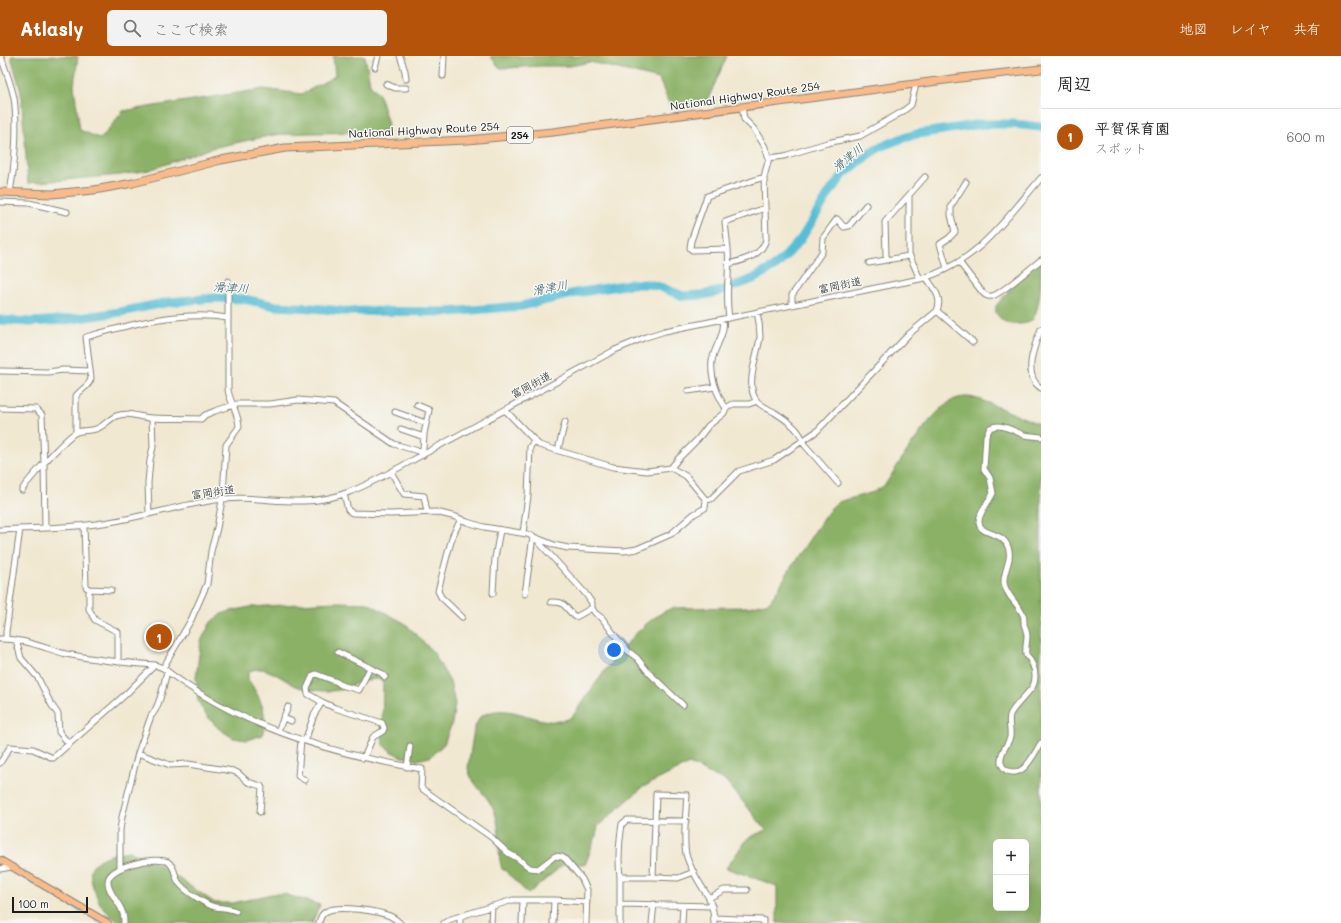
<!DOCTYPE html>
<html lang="ja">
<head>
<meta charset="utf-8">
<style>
	:root { --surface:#fff; --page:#f2f2f2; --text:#222; --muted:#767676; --line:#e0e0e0; --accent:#b45309 }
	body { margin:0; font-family:Mali,"Klee One",sans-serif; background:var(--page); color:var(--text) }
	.controls { position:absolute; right:12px; bottom:12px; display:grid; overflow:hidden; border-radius:6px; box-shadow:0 4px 16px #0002 }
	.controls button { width:36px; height:36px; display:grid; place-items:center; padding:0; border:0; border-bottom:1px solid var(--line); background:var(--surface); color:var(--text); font:20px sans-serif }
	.scale { position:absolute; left:12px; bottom:10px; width:76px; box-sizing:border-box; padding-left:4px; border:2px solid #1c1c1c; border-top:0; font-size:11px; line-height:14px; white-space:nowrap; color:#1c1c1c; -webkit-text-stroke:3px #f6f6f2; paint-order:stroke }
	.you { position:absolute; left:614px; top:594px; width:14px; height:14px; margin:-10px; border:3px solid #fff; border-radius:50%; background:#1a73e8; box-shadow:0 0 0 6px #1a73e833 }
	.badge { display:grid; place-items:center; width:26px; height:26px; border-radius:50%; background:var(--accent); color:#fff; font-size:13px; font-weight:700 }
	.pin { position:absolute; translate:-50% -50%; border:2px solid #fff; box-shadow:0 1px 4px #0006 }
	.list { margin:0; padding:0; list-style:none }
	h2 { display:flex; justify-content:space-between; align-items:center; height:52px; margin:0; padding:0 16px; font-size:17px }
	h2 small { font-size:13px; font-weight:400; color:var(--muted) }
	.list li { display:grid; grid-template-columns:26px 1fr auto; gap:12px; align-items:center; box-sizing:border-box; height:56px; padding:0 16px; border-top:1px solid var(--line) }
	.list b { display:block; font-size:15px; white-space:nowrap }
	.list p { margin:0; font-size:13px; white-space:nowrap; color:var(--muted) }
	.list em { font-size:13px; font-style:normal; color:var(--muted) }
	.icon { flex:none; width:22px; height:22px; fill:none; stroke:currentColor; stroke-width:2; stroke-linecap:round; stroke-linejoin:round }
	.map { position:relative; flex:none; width:1041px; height:867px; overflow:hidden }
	header { display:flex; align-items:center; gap:24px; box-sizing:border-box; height:56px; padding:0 20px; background:var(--accent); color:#fff }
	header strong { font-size:19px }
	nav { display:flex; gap:22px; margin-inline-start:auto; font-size:14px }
	.search { width:280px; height:36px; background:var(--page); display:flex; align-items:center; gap:10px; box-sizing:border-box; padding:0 14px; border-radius:6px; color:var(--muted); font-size:15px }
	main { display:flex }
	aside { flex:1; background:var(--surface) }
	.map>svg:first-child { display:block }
	.forest { fill:#8bb166; stroke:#546641; fill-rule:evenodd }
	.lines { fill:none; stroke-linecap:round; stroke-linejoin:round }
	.stream { stroke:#57bdd5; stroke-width:1.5 }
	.river { stroke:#57bdd5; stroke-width:9 }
	.minor-casing { stroke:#868276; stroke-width:7 }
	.major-casing { stroke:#868276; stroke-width:8 }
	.highway-casing { stroke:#868276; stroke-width:9 }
	.minor { stroke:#fff; stroke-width:5 }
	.major { stroke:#fabb8b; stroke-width:6 }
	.highway { stroke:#fabb8b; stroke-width:7 }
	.labels { text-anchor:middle; stroke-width:3; stroke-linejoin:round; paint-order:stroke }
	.shield { fill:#f6f6f2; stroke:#5d5d5c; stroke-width:1 }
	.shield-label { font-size:10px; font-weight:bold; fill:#1c1c1c }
	.street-label { font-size:11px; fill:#1c1c1c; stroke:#f6f6f2 }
	.water-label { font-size:12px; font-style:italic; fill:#345c66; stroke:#f6f6f2 }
</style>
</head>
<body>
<header>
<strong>Atlasly</strong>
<div class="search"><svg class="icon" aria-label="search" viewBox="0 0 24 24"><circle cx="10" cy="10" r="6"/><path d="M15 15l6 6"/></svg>ここで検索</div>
<nav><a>地図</a><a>レイヤ</a><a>共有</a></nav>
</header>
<main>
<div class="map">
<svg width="1041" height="867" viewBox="0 0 1041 867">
	<rect width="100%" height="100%" fill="#f6f6f2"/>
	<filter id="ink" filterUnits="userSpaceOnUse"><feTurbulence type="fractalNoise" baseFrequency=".025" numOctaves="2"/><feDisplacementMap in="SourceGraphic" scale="8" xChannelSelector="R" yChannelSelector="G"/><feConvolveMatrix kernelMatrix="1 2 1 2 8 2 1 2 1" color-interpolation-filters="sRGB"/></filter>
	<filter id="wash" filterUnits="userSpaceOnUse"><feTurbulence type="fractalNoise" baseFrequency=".012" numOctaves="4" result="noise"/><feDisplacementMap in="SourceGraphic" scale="16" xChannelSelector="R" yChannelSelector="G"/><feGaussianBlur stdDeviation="0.9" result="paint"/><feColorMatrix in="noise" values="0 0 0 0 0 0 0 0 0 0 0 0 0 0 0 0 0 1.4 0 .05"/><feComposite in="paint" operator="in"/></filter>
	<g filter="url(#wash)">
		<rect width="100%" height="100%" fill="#f1e8d1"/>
		<path class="forest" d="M11,0H78L74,30L80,74L101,83L123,55L263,33L302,38L335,20L333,0H365L370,28L379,38L388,68L386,76L306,77L273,79L212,92L149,114L120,119L28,127L21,36Z
			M490,0H727L708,43L688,51L670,50L659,23L590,6L570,10H540L507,12H500Z
			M1041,205C1041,221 1041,255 1031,265C1027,268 1021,268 1016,268C1007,269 1001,264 996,257V250L1015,227Z
			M970,341L981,344L1041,369V867H777V830L726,812L748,782L766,774L726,725L689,708L643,731L598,770L596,780L585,809L564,808L528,838L506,815L502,813C496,795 502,775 495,757C490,740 470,728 468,712L474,673L480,661C488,656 496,654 506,655C528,657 552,673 572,661C597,627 633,567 672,552L749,551L769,546L775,538L793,508L825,460L834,449L838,446L874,436L885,429C900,406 931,354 955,343C960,341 966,341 970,341ZM996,786H1026V852H996Z
			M335,546L368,547L406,568L433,596L450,626L455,648L452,667L444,688L430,701L416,704L399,700L384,690L382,681L383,627L380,623C373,623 365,624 359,626C355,627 351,631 348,632C332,637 317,635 302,632C287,629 264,603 248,617V623C259,640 270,659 262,679L247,684L233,682L218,672L206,659L198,645L196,621L201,585L211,566L221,558L231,555L250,551Z
			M129,795L153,805L215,847H233L272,838H284L320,849L313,864V867H119C113,861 106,856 101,849C96,840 87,820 92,811C97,801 119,796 129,795Z"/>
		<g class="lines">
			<path class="stream" d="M15,816L38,830
				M45,834L87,859
				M95,863L101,867"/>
			<path class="river" d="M0,264L30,266L65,264L120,256L169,246L215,242L244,243L276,250L313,252L342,255L448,256L521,250L576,237L630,228H648L660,231L683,240L702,239L717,236L734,230L753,223L777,209L784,202L801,183L830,136L844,118L869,98L882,90L903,82L917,78L982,68H1014L1041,71"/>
		</g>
	</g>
	<g filter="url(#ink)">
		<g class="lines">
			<defs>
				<path id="minor" d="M1,0C5,14 11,27 14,42C18,70 15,109 10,137
					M400,0L405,15L406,23
					M375,11L378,0
					M443,20L444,0
					M386,28L395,32H406
					M769,102L784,100L827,87L860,80L902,56L911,49L916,28
					M0,146L29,147L67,156
					M728,193L725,166L765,152
					M888,204L886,200L885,166L909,139
					M959,206L983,237C986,240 988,241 992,240C1002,238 1031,211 1041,204
					M869,207L909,200
					M729,208C744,204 762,200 766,183L764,121L769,102L764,89L754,73L744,63L742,51
					M947,212L940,188L949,182L955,176L951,159V150L966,126
					M920,223L909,198V139L925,121
					M792,249V239L822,196L823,182C828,176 832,169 837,163L844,171L849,170L866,149
					M937,255L973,286
					M757,256C759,264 760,273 760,281C758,298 745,328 756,344C760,350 769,353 774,356C785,363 802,374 803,387L838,427
					M729,261C725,239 730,216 728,193L692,194L690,192L691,185L707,140L764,121
					M723,263C726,278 714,291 712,305C710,321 717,339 726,352
					M1041,273C1034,290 1022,320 1041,332
					M0,315L48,316L63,314L90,315
					M688,335L715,331
					M417,349L429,354L424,378L423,393L418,395
					M0,352L36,353L42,359L44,407L26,428L22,434
					M395,356L426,367
					M401,373L424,381
					M76,376V340C81,333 90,330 91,322L86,281C132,268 180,254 228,262
					M1041,381C1035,380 1030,380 1024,379C1013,375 1001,366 990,372L986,380L984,413L990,422L993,437C990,445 978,457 979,467C981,480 1003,475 1008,491C1013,503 1003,515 1004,527C1006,540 1018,547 1023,559C1024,561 1024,564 1024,568C1025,572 1027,575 1027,580C1027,586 1025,592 1026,598C1034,608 1038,618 1033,630C1029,637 1012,652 1010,659C1008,666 1011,674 1010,681C1008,689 1001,695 1001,703C1000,707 1003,712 1006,714C1024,724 1034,697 1041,687
					M558,394L565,366
					M671,412L678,403L698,383L708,370L724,357L726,352L733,348H749L757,345
					M391,416L404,438L424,440L427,456
					M344,438L348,454L352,457L391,458L436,456L456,461L467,466L484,471L527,478L554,489L568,492L624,495L637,493L671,478L694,458L705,452L706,444L686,420L671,412L647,415L613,411L539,389L505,354
					M706,444L711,443L739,415L774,404L817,375L909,278L937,255C943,241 933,232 926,221
					M149,458L148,427L150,404L153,391L152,362
					M461,463L453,479L448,496L438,535L441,541L462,561
					M84,469L86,531L89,533L111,534
					M45,472L44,407C50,401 71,377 77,376C83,374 90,375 96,373C103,371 109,363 116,360C129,355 139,362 152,362C168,363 185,362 201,363L205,359L215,355L237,348H270L298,344L334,347L394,388L418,395L423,399
					M0,474C38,472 77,472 115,465C149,459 182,449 215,444C245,439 274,446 303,445C336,445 363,431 391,416L615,294L646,281L665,275L920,223C976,208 1005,164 1041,122
					M523,477L528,440L530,391L534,385
					M535,482L585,537L592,547V552L595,557L602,562L616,581L628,595L637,602L649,617L683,649
					M89,533V553L95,564L118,576V606
					M493,537L495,502L500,474
					M525,538L533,480
					M551,546C554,546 559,546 561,547C567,550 570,558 576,561L592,552
					M6,582V576L20,473
					M0,583C23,582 44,592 66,598C96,604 125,607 155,609L163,612C237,670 331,698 422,713L421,732L491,781L508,797L517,802L530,812L538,813L555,800L562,801L565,803L582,823L587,834L586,867
					M16,584L21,602L38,622L51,648L58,658L59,676L69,688
					M338,596L381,617L385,621
					M163,612L191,564L207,528L211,495L217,472L223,439L226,389L239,371C239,359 230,346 228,334V225
					M283,662L291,665
					M278,675L288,651
					M301,684L298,720L305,724
					M305,685L314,659L322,646
					M138,697L170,709L188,708L233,715L238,717L248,726L261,730L262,732L260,756
					M363,702L366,697L373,681L383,675L384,672L382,667L335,652L322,646L308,638L307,632L313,619L316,618L337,626L341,629L359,634L370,612
					M0,707L10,691L33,693L53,702L126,638L155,609
					M407,711L410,690
					M686,765L627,764L622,768C619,786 618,803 620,821H653L656,738L687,739C686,755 683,783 686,798C690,814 701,829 709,842
					M120,812V774L122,761L138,697L151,660C160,651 164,627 167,615
					M0,813L11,811
					M653,821L678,822L694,816
					M621,848L712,850
					M714,862L763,864V867
					M124,867C124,863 124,859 122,855C119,846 107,835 108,825C109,810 156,800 168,806C176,811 174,821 179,827C185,835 206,849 215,851C223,852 228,852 236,855
					M319,867C320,862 322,857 327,855C339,849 378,855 390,860C394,862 397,864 400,867
					M444,867L451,863L513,844H554
					M460,867V860
					M491,867L492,850
					M522,867L523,844
					M553,867L554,844L587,846
					M620,867V821
					M652,867L654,848
					M682,867L683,850
					M714,867L713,855L709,842L724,834H747"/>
				<path id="major" d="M0,804L108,867"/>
				<path id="highway" d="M0,136L52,138L94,134L133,127L221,104L285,92L468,84L553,76L960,22L1041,13"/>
			</defs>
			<use href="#minor" class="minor-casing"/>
			<use href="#major" class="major-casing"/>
			<use href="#highway" class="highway-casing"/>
			<use href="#minor" class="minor"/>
			<use href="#major" class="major"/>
			<use href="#highway" class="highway"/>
		</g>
	</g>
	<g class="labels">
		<rect class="shield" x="507" y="71" width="26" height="16" rx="3"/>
		<g class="shield-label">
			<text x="520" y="83">254</text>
		</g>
		<g class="street-label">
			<text transform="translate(745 40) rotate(-8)" y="4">National Highway Route 254</text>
			<text transform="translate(424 74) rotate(-3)" y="4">National Highway Route 254</text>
			<text transform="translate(840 229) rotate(-12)" y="4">富岡街道</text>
			<text transform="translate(531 329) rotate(-28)" y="4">富岡街道</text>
			<text transform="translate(213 436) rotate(-8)" y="4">富岡街道</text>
		</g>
		<g class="water-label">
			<text transform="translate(848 102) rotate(-40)" y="4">滑津川</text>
			<text transform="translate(231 232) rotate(3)" y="4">滑津川</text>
			<text transform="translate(550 232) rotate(-11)" y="4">滑津川</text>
		</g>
	</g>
</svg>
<div class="controls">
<button>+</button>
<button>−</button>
</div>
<div class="scale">100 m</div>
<div class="you"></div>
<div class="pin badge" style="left:159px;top:581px">1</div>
</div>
<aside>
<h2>周辺<small></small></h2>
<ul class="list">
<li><span class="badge">1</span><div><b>平賀保育園</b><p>スポット</p></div><em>600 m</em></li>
</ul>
</aside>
</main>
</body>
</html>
